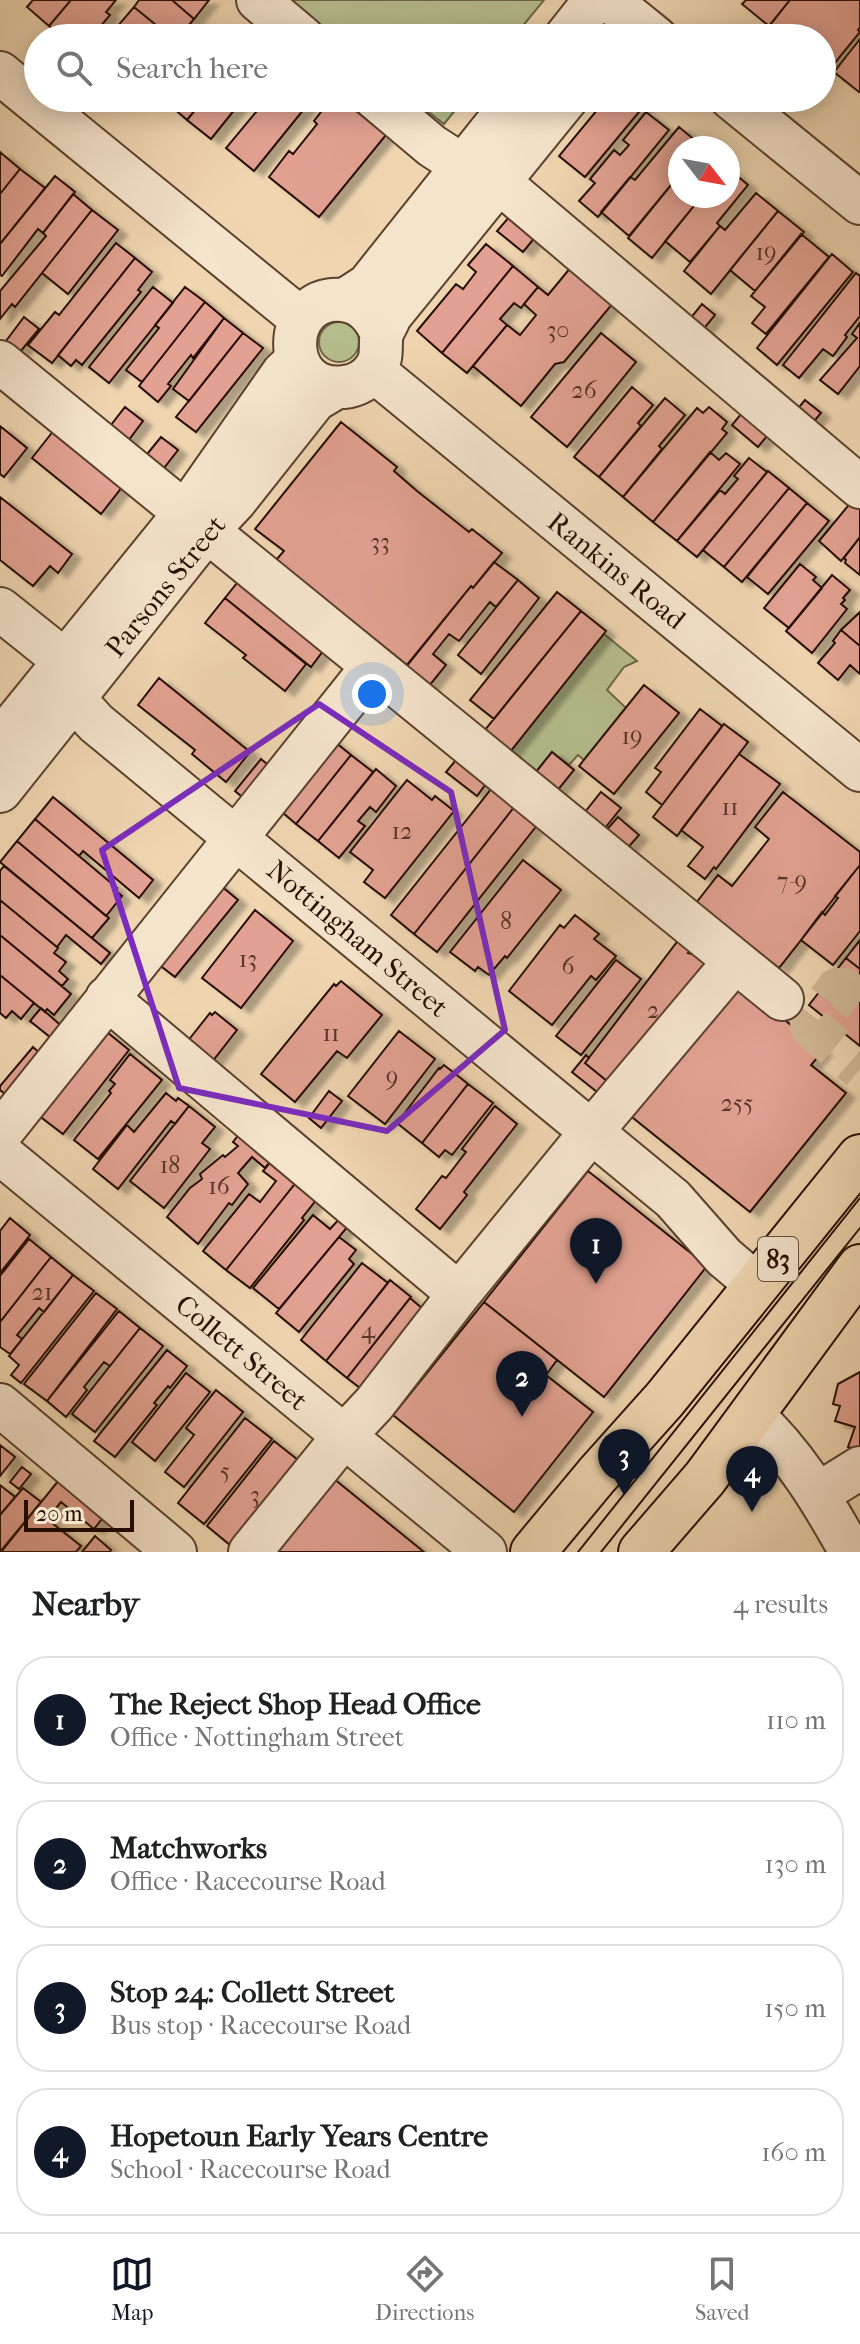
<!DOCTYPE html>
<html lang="en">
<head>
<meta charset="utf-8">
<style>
	:root { --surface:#fff; --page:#f6f6f6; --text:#202124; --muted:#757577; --line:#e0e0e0; --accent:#111827 }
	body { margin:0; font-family:"IM FELL French Canon",serif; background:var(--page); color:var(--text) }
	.compass { position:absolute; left:668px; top:136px; width:72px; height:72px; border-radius:50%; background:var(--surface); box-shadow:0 4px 20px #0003; rotate:121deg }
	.scale { position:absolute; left:24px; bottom:20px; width:110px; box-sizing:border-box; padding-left:8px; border:4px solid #280f02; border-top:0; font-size:22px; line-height:28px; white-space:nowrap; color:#280f02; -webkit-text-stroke:6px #f5e4cc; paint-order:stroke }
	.you { position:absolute; left:372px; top:694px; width:28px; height:28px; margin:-20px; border:6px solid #fff; border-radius:50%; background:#1a73e8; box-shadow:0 0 0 12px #1a73e833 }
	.badge { display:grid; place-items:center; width:52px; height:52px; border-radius:50%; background:var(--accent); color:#fff; font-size:26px; font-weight:700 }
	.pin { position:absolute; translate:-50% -66px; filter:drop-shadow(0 2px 4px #0008) }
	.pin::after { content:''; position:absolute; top:42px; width:28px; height:24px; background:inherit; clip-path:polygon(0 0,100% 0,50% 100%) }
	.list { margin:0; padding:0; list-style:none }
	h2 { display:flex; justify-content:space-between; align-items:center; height:104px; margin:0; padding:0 32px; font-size:34px }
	h2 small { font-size:26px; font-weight:400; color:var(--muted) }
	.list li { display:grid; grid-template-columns:52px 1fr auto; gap:24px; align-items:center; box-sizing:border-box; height:128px; margin:0 16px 16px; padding:0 16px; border:2px solid var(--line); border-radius:32px }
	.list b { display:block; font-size:30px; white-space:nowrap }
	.list p { margin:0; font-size:26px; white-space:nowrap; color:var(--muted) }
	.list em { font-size:26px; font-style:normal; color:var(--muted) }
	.icon { flex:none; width:44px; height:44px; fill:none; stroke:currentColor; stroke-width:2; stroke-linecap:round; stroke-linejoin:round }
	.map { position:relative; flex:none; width:860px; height:1552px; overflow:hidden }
	.search { position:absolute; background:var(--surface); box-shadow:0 4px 20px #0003; left:24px; right:24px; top:24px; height:88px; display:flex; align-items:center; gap:20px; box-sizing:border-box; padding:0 28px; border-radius:44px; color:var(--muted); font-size:30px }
	.sheet { height:680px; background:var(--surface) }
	nav { display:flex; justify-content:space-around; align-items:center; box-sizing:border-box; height:112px; border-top:2px solid var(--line); background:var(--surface); font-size:22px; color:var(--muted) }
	nav a { display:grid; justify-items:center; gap:4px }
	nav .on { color:var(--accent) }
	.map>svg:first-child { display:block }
	.green { fill:#b6be8e; stroke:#6f6648; stroke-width:2 }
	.building { fill:#e2a192; stroke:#280f02; stroke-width:2; filter:url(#shadow) }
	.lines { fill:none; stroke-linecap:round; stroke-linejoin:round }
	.minor-tunnel { stroke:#d1b897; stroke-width:42; stroke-dasharray:42 21; stroke-linecap:butt }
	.minor-casing { stroke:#5a412e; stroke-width:46 }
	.highway-casing { stroke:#280f02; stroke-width:48 }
	.minor { stroke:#f5e4cc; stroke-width:42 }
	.highway { stroke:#efd6b1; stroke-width:44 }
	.tram { stroke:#280f02; stroke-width:2 }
	.marked { fill:none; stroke:#7b2cbf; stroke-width:6; stroke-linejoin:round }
	.labels { text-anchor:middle; stroke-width:7; stroke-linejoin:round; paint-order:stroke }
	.number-label { font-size:24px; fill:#563426 }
	.shield { fill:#f5e4cc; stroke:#664f3f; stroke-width:2 }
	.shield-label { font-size:26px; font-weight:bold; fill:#280f02 }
	.street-label { font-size:28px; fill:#280f02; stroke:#f5e4cc }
</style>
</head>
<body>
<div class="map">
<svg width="860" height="1552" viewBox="0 0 860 1552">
	<defs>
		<filter id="shadow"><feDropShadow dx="9" dy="5" stdDeviation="2" flood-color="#0004"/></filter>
	</defs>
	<rect width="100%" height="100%" fill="#efd6b1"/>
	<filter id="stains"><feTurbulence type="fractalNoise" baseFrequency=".0025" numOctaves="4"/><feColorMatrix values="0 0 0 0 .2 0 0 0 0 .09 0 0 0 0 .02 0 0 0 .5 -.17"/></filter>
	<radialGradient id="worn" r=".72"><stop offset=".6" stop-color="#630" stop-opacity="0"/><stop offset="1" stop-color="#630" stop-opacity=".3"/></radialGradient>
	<path class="green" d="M290,0H544L513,38H337Z
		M411,98H465L444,124Z
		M319 342a20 20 0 1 1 40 0a20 20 0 1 1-40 0Z
		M604,634L637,661L624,667L607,690L626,708L584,760L578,755L569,765L552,752L527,783L502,762Z"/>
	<path class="building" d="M33,0H71L49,26L27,7Z
		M71,0H116L106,12L110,15L91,38H64L49,26Z
		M139,0H172L194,19L178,38H172L134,7Z
		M172,0H209L194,19Z
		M746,0H790L769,26L742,4Z
		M790,0H860V27L858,30L860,32L834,64L832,63L822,74V38H760Z
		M134,7L172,38H129L116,28Z
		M860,39V91L859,92L834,72Z
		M162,98H205L187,120Z
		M205,98H244L211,139L187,120Z
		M273,98H313L254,171L226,148L261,106L264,109Z
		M332,98H340L386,135L319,217L269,177L289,151L293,154L317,124L314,121Z
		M607,98H646L649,100L585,177L559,156Z
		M646,112L669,130L598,217L579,201L595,183L590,179L614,150L620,155L629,145L623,140Z
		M679,127L703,147L680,148V174L629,236L601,212L630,177L635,180Z
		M0,152L20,169L0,194Z
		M728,168L748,185L717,223L720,226L690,262L665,241L702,196H728Z
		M20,169L45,188L0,244V194Z
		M680,174V196H702L652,258L628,238Z
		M55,176L75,192L43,233L38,229L2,276L0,275V244Z
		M756,193L778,211L711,294L684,271L720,226L725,230Z
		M73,194L92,210L15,307L12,304L0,319V291L46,236L43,233Z
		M516,209L541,230L523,252L497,231Z
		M92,210L118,230L68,294L42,273Z
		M778,211L804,232L755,291L730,270Z
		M801,234L829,257L766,334L752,323L765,307L751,296Z
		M116,243L135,258L52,363L28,345L55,312L59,315Z
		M486,244L513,266L442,353L417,331L456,284L463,289L476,272L468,265Z
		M832,254L853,272L777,365L757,348Z
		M135,258L152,272L138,290L141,292L82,365L76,360L71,366L58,355Z
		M576,261L619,296L564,362L555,364L521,406L473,366L507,325L520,335L536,315L524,304L538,287L548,295Z
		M513,266L538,287L521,308L514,303L500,319L507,325L467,373L442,353Z
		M856,273L860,276V316L845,335L847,337L833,356L823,349L799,378L783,365Z
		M153,287L173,303L109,383L89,367Z
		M185,287L205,302L142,382L126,370L159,328L155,325Z
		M205,302L224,318L193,358L191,355L168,384L171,386L158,402L139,386Z
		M702,304L715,315L698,336L685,325Z
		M24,317L39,329L20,352L6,341Z
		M224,318L243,333L189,401L173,389Z
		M860,323V366L838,394L820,380L857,338L852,334Z
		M243,333L263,348L196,432L176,417Z
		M601,333L636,362L567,447L531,417Z
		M632,387L653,405L638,423L641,426L599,477L574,457Z
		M665,398L685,415L659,446L662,449L623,497L599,477Z
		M805,400L821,413L810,426L794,413Z
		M750,403L776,425L758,447L732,425Z
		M125,407L143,421L122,449L104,434Z
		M709,407L727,422L722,429L727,433L653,522L623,497L697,408L703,413Z
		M341,422L397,467L394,471L417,491L469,532L472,529L502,553L473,588L471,586L407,665L276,560L284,551L255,529Z
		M58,425L130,477L101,514L32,458Z
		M0,426L27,448L4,477L0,474Z
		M161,437L178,450L157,477L139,464Z
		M710,452L719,460L726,453L740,464L677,541L653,522Z
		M749,458L767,472L697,557L677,541L720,490L725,494L738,479L734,476Z
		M768,471L789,488L724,567L703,550Z
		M789,488L807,503L742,582L724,567Z
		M0,497L72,554L58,573L50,566L33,586L0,560Z
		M852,501L860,507V537L841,561L819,541Z
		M807,503L829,521L768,594L747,577Z
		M860,537V575L845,563L846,560L844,558Z
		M494,562L518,580L496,607L490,602L459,641L449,634L433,654L446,665L421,696L397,678L471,586L473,588Z
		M800,564L816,577L813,580L822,588L789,628L764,608Z
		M245,573L329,643L311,667L225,598Z
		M832,575L850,590L843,598L845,600L841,604L847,609L812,653L786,631Z
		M518,580L539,598L481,674L458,655Z
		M557,592L581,611L494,719L470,700Z
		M225,598L306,664L285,691L243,658L246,655L205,623Z
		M581,611L606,631L502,762L476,741Z
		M860,612V646L841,630Z
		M841,630L860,646V674L850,665L838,680L818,663L835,643L833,641Z
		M159,678L250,752L226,782L192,754L195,750L138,705Z
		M644,685L679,713L614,794L579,766Z
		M700,709L722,726L662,805L646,792L661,772L655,768Z
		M724,724L748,742L677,836L653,817Z
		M330,738L351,755L296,824L275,806Z
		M552,752L574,770L549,801L527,783Z
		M461,754L491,777L477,796L446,772Z
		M739,754L780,784L716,869L714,867L705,879L688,866L703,847L681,830Z
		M351,755L373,772L318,841L296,824Z
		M261,759L278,773L252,805L235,791Z
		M376,769L396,786L376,812L370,807L358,821L365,826L339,858L318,841Z
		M407,780L432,800L435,796L454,811L385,898L364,882L373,870L350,852Z
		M496,783L519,801L414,934L391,915Z
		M601,792L621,808L597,838L577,822Z
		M783,792L860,852V865L779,968L696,903L718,875L732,886L769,839L755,827Z
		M53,797L153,880L139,898L83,851L79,856L35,819Z
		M519,801L542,819L437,952L414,934Z
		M618,817L639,835L617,860L596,842Z
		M35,819L117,888L115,890L122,896L106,916L17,841Z
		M17,841L109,918L92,938L0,862Z
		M523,860L561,890L507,958L505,956L489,975L478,967L475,971L450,952Z
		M860,865V931L833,965L801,940L822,912L825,915L838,898L835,896Z
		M4,866L110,953L101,964L66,935L57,947L0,900V871Z
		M214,880L238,900L175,977L153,960Z
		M0,900L58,948L54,953L66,962L59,971L68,979L62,986L0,935Z
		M255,910L293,941L241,1008L202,978Z
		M575,915L599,934L594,939L616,956L596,980L591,976L552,1025L509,991L560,925L564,928Z
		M683,934L695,944L688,953L718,962L618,1090L585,1063Z
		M0,935L71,994L54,1015L47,1009L45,1012L0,975Z
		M860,940V969L846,958Z
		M846,958L860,969V1046L809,1005Z
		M616,960L641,979L581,1055L556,1036Z
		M0,975L34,1003L21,1019L12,1011L6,1018L0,1013Z
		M734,979L823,1051L811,1065L846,1093L750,1212L627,1113Z
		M341,981L382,1015L347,1058L337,1051L295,1102L261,1074L334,984L336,986Z
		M41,1008L65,1029L55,1041L30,1021Z
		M215,1012L237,1030L208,1067L183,1047L210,1013L212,1015Z
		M102,1028L129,1050L63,1134L38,1115Z
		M399,1031L435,1059L385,1124L348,1096Z
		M33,1047L49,1061L15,1102L0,1090V1086Z
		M130,1054L162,1080L98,1159L74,1140L111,1093L109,1091L115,1084L110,1080Z
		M586,1055L589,1058L585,1063L607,1081L597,1092L572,1072Z
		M444,1065L468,1084L422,1143L397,1123L439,1068L440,1069Z
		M468,1084L493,1103L452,1155L445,1150L439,1157L422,1143Z
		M329,1091L342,1101L321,1128L309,1118Z
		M166,1093L176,1101L178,1098L189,1106L175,1124L171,1121L118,1189L93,1169L127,1125L134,1132Z
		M189,1106L215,1127L202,1143L210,1149L164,1208L130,1181Z
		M495,1106L517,1124L464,1192L467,1195L440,1229L416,1209L442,1176L446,1178L466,1152L462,1149Z
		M243,1129L276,1155L265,1168L252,1157L238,1173L248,1184L232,1205L229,1203L198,1244L167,1217L190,1188L202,1179L200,1174L223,1155L225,1157L238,1146L233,1142Z
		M276,1155L302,1175L226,1270L203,1251L249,1194L260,1202L276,1181L263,1171Z
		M588,1171L707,1266L604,1397L484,1302Z
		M302,1175L317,1199L302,1218L304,1220L250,1288L226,1270Z
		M313,1215L330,1229L340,1218L349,1225L279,1309L253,1288Z
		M10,1218L30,1235L0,1273V1231Z
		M339,1237L356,1250L349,1259L354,1264L299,1332L276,1313Z
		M29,1239L51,1257L0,1322V1276Z
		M51,1257L73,1275L44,1312L39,1308L17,1335L22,1339L10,1354L0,1347V1322Z
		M362,1263L388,1283L326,1361L301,1340Z
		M73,1275L94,1291L21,1383L11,1375L19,1365L9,1356Z
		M390,1280L411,1297L347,1378L326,1361Z
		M96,1293L117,1309L47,1401L24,1384Z
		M410,1298L430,1315L368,1394L347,1378Z
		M484,1302L557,1360L546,1375L593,1412L514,1512L393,1415Z
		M119,1311L140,1328L110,1366L104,1362L84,1387L87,1390L66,1417L47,1401Z
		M140,1328L163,1346L95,1432L72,1414Z
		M167,1350L187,1366L170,1388L168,1386L154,1403L157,1405L115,1457L94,1441Z
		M860,1372V1450L848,1447L855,1427L835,1421L840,1406L833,1404L838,1384Z
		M186,1373L210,1392L155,1461L132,1442Z
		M216,1390L243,1412L184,1487L165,1472L194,1435L186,1428Z
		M245,1418L272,1439L204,1524L178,1503Z
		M274,1441L303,1464L236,1550L207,1526Z
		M0,1445L15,1457L0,1476Z
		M22,1467L31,1474L19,1489L10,1482Z
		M67,1470L112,1506L94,1529L61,1502L47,1519L81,1546L76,1552H1Z
		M328,1474L424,1552H265Z
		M0,1485L15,1497L0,1515Z
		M23,1488L41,1502L0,1552V1515Z
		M95,1536L111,1550L110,1552H82Z"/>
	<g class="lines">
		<path class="minor-tunnel" d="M860,1001L844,989H837L811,1023L812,1028L860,1069"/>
		<defs>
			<path id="minor" d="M258,0L303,38
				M609,0L656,38
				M565,38L595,0
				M0,73L301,319
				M375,98L432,146L463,166L499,182L860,487
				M731,98L860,203
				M345,300L368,285L517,98
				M382,334C375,317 363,302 343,300C279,294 279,395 344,387C356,386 368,379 375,369C384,356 379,347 382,333C384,328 388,322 390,316L567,98
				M0,362L782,999
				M374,371L860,770
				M0,609L65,661L74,699L96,723L673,1199L724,1257L757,1285
				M0,741L185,513L283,373L297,360
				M0,791L206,532L235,501L315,400L335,388
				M107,998L459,1294
				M0,1134L373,666
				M0,1153L485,1552
				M0,1405L175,1552
				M752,1415C795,1454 823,1502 851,1552
				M818,1494L860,1468
				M250,1552L344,1436L374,1404L459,1294L592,1131L735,961"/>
			<path id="highway" d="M533,1552L597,1475L665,1399L860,1157
				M641,1552L705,1478L860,1267"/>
		</defs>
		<use href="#minor" class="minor-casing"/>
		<use href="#highway" class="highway-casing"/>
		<use href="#minor" class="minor"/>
		<use href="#highway" class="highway"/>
		<path class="tram" d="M578,1552L860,1198
			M601,1552L860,1228"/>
	</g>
	<path class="marked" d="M319,704L451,792L505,1030L387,1131L179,1088L102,850Z"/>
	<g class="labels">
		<g class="number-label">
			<text x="766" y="260">19</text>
			<text x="558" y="338">30</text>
			<text x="584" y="398">26</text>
			<text x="380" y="550">33</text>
			<text x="632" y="744">19</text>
			<text x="730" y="815">11</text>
			<text x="402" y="839">12</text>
			<text x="792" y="889">7-9</text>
			<text x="506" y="929">8</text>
			<text x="248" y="967">13</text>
			<text x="568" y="974">6</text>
			<text x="653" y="1018">2</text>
			<text x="331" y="1041">11</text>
			<text x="392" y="1085">9</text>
			<text x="737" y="1111">255</text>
			<text x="170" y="1173">18</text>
			<text x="219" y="1194">16</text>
			<text x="42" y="1300">21</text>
			<text x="368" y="1338">4</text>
			<text x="225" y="1479">5</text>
			<text x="255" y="1503">3</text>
		</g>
		<rect class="shield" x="758" y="1237" width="40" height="44" rx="6"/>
		<g class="shield-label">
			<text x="778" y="1268">83</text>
		</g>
		<g class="street-label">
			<text transform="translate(617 570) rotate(39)" y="10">Rankins Road</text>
			<text transform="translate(165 586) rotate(-51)" y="10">Parsons Street</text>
			<text transform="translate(358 938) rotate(40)" y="10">Nottingham Street</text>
			<text transform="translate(242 1352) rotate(40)" y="10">Collett Street</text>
		</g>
	</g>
	<rect width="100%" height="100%" filter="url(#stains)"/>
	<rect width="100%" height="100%" fill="url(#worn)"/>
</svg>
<svg class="compass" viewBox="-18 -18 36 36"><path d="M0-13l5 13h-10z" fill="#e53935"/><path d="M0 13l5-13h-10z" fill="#757577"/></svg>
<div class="scale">20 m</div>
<div class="you"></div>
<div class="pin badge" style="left:596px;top:1284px">1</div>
<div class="pin badge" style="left:522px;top:1417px">2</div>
<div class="pin badge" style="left:624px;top:1495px">3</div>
<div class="pin badge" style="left:752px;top:1512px">4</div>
<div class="search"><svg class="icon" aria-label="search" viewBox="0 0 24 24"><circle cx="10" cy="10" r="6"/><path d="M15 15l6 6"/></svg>Search here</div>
</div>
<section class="sheet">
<h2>Nearby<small>4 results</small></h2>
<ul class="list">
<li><span class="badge">1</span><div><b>The Reject Shop Head Office</b><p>Office · Nottingham Street</p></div><em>110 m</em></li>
<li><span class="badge">2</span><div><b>Matchworks</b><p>Office · Racecourse Road</p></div><em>130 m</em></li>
<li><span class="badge">3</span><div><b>Stop 24: Collett Street</b><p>Bus stop · Racecourse Road</p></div><em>150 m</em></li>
<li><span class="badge">4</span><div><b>Hopetoun Early Years Centre</b><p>School · Racecourse Road</p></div><em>160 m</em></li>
</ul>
</section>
<nav>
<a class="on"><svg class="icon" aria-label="map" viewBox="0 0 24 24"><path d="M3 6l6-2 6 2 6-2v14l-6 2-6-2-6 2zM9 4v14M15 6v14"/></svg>Map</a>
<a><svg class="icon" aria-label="directions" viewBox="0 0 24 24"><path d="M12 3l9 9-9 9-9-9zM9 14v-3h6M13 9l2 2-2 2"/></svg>Directions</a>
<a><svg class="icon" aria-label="saved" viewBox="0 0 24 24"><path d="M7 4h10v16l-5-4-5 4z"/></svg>Saved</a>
</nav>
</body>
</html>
